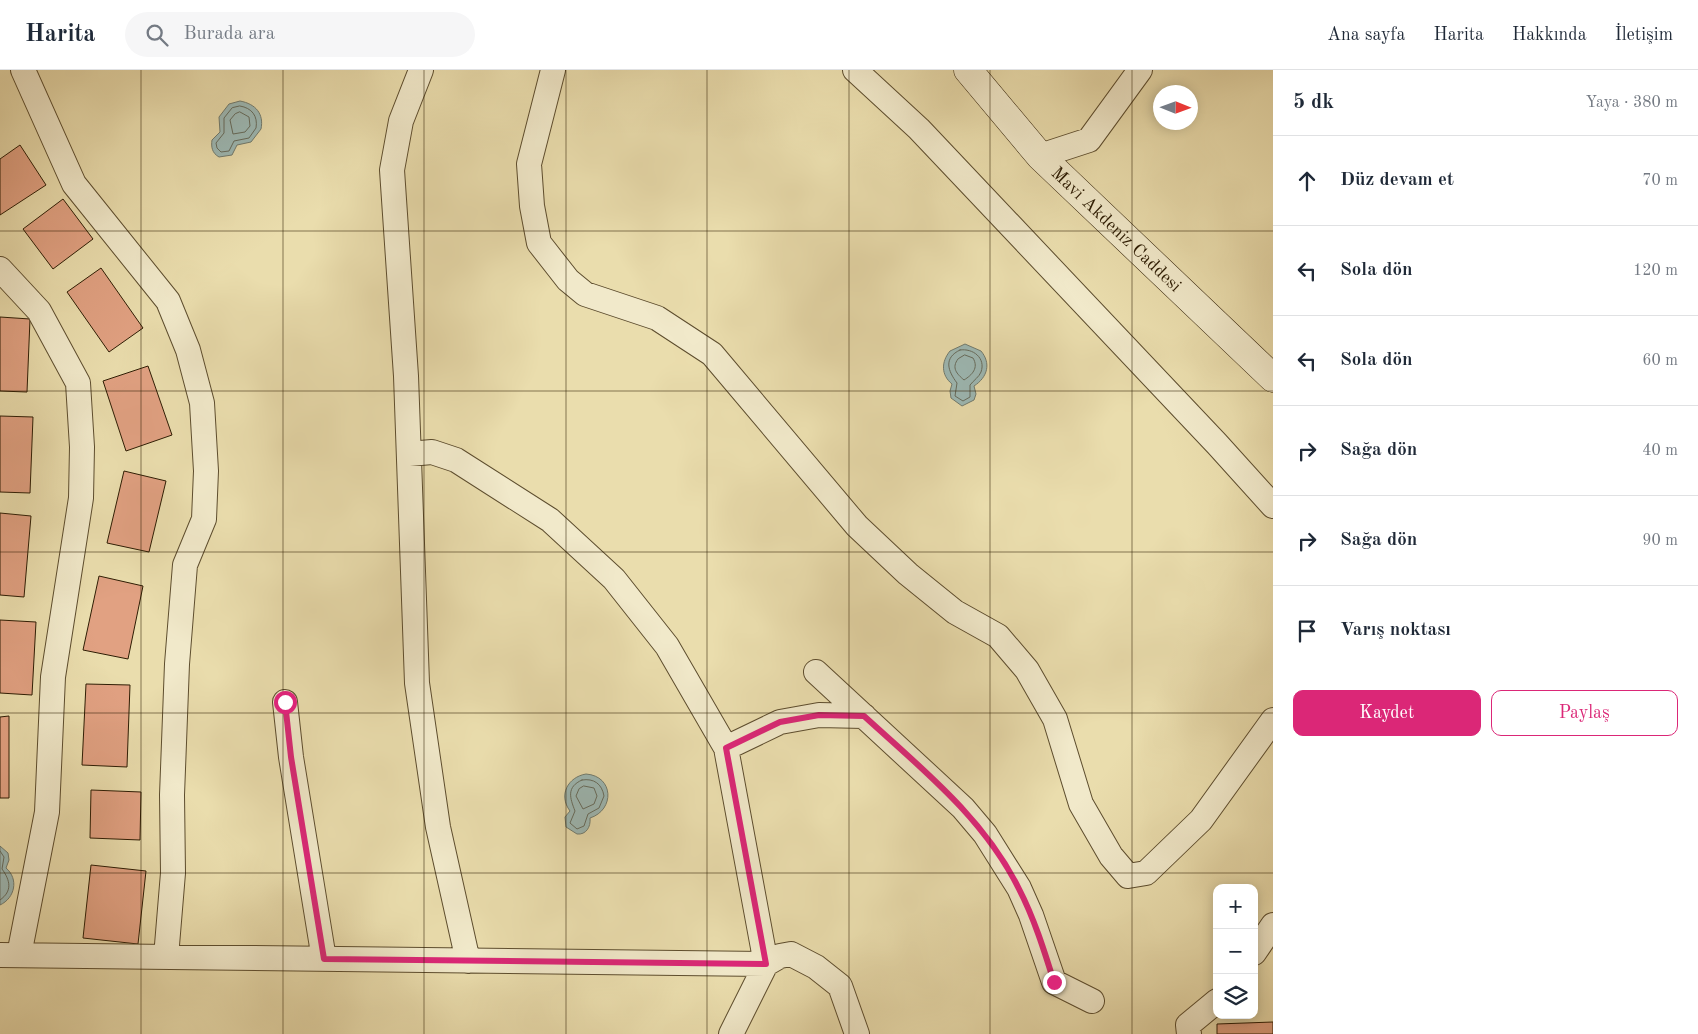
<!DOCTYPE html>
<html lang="tr">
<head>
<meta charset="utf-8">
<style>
	:root { --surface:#fff; --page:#f6f6f7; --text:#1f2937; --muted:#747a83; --line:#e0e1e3; --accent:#db2777 }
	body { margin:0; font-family:"Old Standard TT",serif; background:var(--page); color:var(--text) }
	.controls { position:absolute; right:15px; bottom:15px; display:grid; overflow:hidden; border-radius:10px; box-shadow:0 2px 12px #0003 }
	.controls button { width:45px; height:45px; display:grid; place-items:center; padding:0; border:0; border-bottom:1px solid var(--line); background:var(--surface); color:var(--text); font:25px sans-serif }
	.compass { position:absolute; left:1153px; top:15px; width:45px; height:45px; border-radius:50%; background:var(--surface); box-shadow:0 2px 12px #0003; rotate:91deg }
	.stop { position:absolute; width:15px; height:15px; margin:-11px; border:4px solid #db2777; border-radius:50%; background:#fff }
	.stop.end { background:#db2777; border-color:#fff; box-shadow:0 1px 5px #0008 }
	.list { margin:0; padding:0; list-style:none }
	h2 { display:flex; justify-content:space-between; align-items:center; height:65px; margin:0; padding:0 20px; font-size:21px }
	h2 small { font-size:16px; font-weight:400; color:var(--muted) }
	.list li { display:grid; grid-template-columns:32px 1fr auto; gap:15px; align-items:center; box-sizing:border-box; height:90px; padding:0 20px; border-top:1px solid var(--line) }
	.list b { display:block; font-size:19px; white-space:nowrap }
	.list em { font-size:16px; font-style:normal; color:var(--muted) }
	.actions { display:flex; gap:10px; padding:15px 20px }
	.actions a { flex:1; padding:11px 0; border:1px solid var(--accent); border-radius:10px; text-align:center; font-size:18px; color:var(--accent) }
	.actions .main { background:var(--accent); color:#fff }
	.icon { flex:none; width:28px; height:28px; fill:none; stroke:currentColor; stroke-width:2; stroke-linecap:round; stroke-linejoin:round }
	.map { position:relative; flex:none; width:1273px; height:964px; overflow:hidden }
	header { display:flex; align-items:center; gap:30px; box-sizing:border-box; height:70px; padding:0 25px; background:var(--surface); border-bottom:1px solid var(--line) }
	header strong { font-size:24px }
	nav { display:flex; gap:28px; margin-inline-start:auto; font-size:18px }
	.search { width:350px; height:45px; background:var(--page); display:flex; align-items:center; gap:12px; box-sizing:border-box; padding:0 18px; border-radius:28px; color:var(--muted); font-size:19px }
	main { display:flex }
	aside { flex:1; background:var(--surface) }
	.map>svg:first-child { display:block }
	.water { fill:#9db9b5; stroke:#717b6e }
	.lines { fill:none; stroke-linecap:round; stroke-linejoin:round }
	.shore { stroke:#666b5c; stroke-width:1 }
	.building { fill:#e1a182; stroke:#2e1d04 }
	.street-casing { stroke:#5d4d2e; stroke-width:26 }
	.secondary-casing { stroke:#2e1d04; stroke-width:29 }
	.street { stroke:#f1e9ca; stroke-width:24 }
	.secondary { stroke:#f1e9ca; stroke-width:28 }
	.route { stroke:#db2777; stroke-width:6 }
	.grid { fill:none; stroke:#2e1d04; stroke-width:1; stroke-opacity:0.55 }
	.labels { text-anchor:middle; stroke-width:4; stroke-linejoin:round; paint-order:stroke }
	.street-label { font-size:18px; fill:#2e1d04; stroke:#f1e9ca }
</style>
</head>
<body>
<header>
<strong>Harita</strong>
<div class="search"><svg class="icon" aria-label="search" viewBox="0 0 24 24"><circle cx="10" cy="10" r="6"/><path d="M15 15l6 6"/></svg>Burada ara</div>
<nav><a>Ana sayfa</a><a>Harita</a><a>Hakkında</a><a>İletişim</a></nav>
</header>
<main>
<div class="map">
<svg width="1273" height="964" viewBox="0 0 1273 964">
	<rect width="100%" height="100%" fill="#eaddad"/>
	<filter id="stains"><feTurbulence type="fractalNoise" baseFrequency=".004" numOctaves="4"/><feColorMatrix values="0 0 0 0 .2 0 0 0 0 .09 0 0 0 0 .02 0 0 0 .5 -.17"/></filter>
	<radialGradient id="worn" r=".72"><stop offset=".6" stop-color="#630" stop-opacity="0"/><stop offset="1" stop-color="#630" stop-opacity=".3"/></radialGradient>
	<path class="water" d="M240,31C256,34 264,44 261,59L251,72L237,75L232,85L219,87C212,83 211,77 212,70L220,62L219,47L229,34Z
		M965,274L981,281C991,293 988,307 974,316L976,324L974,330L962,336L951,328L950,321L952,314C941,305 941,292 950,281Z
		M586,704C614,706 615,740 590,748C591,757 586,765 577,764L566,757L565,747L570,741C558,725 568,707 586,704Z
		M0,776L8,783L9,790L6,798C19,809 15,828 0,835Z"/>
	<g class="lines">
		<path class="shore" d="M240,36C252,38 258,46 256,58L249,68L234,71L229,81L221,82L217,78L216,73L224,63V48L232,38Z
			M240,42L249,47L250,56L245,62L233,64L230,50L235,44Z
			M960,280C973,278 986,288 981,302C979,307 974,310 970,315V327L963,331L955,326L957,313C948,301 943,288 960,280Z
			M965,285L973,288C979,298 972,305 964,310C957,304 951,298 958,289Z
			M582,710C594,708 602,714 604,726L599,738L588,744L584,756L577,759L570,753L575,741C570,728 566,717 582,710Z
			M584,716L594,718L597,726L594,734L583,739L576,726L579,719Z
			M0,781L4,787L2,799C10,810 13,821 0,830"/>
	</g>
	<path class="building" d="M20,75L46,115L0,145V89Z
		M63,129L93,169L53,199L23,159Z
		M101,198L143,258L109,282L67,222Z
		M0,247L30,249L27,322L0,321Z
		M148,296L172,365L126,381L103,311Z
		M0,346L33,347L30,423L0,422Z
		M124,401L166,411L149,482L107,473Z
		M0,443L31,446L24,527L0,525Z
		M99,506L143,516L128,589L83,580Z
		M0,550L36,552L32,625L0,623Z
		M86,614L130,615L127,697L82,695Z
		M9,646V728H0V647Z
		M91,720L141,722L140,770L90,768Z
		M91,795L146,801L138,874L83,868Z
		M1273,952V964H1217V954Z"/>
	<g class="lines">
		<defs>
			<path id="street" d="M23,0L74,114L168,231L188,280L202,333L206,401L204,449L185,495L177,594L172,725L173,803L166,887
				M421,0L401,51L392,100L406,306L417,613L438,757L468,891
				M553,0L529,94L532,136L539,173L568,210L585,224L657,248L712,284L857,456L908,504L955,542L998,566L1027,600L1055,649L1081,734L1111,786L1128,806L1146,803L1201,750L1273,650
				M855,0L919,59L1217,374L1273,436
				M1040,86L1089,70L1140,0
				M0,199L39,241L78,313L82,377L81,428L53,607L47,742L19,885
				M409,384L432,382L456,390L550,450L614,509L667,576L726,678L766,894L731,964
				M816,602L963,738L985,764L1019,818L1031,845L1054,912L1092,931
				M285,632L291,687L324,889
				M726,678L780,652L819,645L864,646
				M1254,883L1273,855
				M0,885L766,894L780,886L791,884L816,897L840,916L857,964
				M1189,964L1188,955L1217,931"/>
			<g id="secondary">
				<path id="s1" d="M968,0L1040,86L1273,308"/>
			</g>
		</defs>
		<use href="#street" class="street-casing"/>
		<use href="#secondary" class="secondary-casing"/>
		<use href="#street" class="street"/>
		<use href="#secondary" class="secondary"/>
	</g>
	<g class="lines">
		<path class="route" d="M285,632L291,687L324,889L766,894L726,678L780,652L819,645L864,646C921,698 984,748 1019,819C1034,848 1044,880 1054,912"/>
	</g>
	<path class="grid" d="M141,0V964M283,0V964M424,0V964M566,0V964M707,0V964M849,0V964M990,0V964M1132,0V964M0,161H1273M0,321H1273M0,482H1273M0,643H1273M0,803H1273"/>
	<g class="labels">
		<g class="street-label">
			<text dy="6" stroke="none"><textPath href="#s1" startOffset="218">Mavi Akdeniz Caddesi</textPath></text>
		</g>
	</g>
	<rect width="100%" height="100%" filter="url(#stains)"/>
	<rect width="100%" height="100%" fill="url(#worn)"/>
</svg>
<div class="controls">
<button>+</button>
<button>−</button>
<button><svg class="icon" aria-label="layers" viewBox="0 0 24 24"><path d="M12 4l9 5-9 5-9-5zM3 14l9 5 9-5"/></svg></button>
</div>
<svg class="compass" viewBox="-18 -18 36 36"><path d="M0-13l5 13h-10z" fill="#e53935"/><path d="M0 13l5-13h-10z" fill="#747a83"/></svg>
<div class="stop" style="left:285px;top:632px"></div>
<div class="stop end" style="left:1054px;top:912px"></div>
</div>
<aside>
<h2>5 dk<small>Yaya · 380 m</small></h2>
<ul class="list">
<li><svg class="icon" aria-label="ahead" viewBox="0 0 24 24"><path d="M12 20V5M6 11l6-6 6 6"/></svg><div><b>Düz devam et</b></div><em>70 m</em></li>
<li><svg class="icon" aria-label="left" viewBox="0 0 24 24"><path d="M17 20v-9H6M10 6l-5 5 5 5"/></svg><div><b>Sola dön</b></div><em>120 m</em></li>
<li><svg class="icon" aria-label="left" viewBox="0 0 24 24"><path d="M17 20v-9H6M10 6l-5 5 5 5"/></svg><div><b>Sola dön</b></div><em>60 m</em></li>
<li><svg class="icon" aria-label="right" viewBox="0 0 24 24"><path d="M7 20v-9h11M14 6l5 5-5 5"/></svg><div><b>Sağa dön</b></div><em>40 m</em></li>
<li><svg class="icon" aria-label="right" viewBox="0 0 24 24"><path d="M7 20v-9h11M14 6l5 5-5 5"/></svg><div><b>Sağa dön</b></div><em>90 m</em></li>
<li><svg class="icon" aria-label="arrive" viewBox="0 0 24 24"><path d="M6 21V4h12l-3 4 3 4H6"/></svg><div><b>Varış noktası</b></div></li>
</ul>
<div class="actions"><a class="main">Kaydet</a><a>Paylaş</a></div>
</aside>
</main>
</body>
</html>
